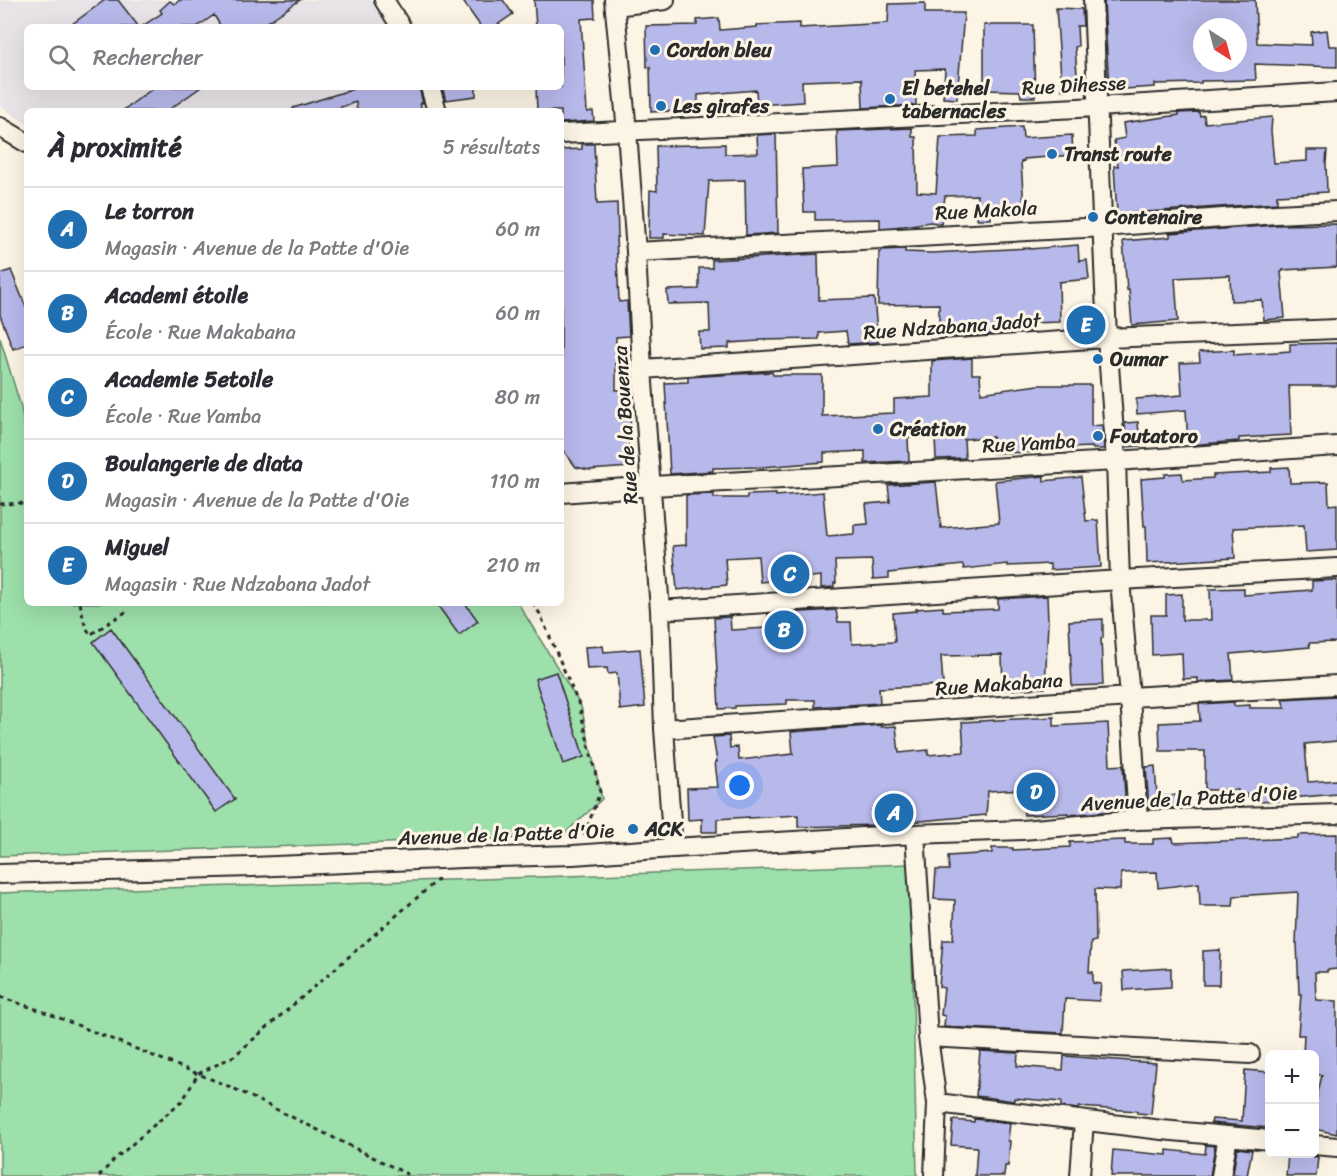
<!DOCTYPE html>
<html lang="fr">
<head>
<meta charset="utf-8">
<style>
	:root { --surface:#fff; --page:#f2f2f3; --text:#2b2b33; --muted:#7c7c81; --line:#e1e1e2; --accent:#1f6fb2 }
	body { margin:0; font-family:Sriracha,sans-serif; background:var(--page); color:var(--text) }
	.controls { position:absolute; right:18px; bottom:18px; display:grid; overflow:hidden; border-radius:9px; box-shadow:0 6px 24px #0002 }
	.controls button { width:54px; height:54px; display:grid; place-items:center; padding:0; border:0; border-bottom:2px solid var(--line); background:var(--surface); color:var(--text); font:30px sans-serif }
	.compass { position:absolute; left:1193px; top:18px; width:54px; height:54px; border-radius:50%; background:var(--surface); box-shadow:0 6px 24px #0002; rotate:144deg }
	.you { position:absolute; left:740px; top:786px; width:21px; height:21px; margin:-15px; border:4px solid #fff; border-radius:50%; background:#1a73e8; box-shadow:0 0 0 9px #1a73e833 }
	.badge { display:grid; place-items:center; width:39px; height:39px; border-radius:50%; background:var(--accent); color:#fff; font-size:20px; font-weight:700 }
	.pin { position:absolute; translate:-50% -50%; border:3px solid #fff; box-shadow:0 2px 6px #0006 }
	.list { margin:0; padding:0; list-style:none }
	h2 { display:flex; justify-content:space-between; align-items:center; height:78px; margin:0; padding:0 24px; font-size:26px }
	h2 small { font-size:20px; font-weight:400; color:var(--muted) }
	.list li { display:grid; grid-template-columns:39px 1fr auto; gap:18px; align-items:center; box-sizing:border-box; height:84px; padding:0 24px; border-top:2px solid var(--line) }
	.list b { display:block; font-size:22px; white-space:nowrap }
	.list p { margin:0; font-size:20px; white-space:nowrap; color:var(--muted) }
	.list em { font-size:20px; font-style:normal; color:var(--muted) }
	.icon { flex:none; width:33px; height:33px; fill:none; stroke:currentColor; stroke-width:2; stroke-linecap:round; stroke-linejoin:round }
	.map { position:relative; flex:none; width:1337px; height:1176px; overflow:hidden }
	.search { position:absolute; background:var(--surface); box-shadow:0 6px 24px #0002; left:24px; top:24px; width:540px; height:66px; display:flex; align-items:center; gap:15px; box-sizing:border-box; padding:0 21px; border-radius:9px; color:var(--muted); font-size:22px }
	.panel { position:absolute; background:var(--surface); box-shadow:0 6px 24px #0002; left:24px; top:108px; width:540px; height:498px; border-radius:9px }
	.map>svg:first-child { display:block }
	.built { fill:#e8e3e7 }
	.green { fill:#9de0ab; stroke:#64866b; stroke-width:1.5 }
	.building { fill:#b8b9eb; stroke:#2b2b2b; stroke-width:1.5; fill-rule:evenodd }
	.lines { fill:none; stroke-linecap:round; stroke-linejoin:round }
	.minor-casing { stroke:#2b2b2b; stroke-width:22 }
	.path { stroke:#2b2b2b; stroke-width:3; stroke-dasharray:4.5 4.5; stroke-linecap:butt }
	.minor { stroke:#fcf5e5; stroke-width:18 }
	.poi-dot { fill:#1f6fb2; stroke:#fcf5e5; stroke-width:2 }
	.labels { text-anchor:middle; stroke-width:6; stroke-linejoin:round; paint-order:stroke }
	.poi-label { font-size:20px; font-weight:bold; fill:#2b2b2b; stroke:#fcf5e5; text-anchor:start }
	.street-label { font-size:20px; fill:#2b2b2b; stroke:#fcf5e5 }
</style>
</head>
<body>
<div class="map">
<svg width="1337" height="1176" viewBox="0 0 1337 1176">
	<rect width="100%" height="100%" fill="#fcf5e5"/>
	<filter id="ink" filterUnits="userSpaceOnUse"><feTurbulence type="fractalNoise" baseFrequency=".0167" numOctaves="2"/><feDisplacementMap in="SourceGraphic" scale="12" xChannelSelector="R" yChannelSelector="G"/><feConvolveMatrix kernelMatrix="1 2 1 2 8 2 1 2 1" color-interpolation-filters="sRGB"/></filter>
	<g filter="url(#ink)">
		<path class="built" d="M2,0H376L394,27H27V87H419L425,111H27V124L0,106V2Z"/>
		<path class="green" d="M0,338L21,407L27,446V603H518L581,706L602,799L561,837L0,856Z
			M910,864L917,1176H0V893L53,891L483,879Z"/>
		<path class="building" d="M105,0H118L139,27H68Z
			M180,0H300L260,27H221L214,15L197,27H141L162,13L160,10L170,1L174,4Z
			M462,0H503L513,14L494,27H481Z
			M534,0H594L595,18L581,19L587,112L593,111L594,121L561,123V111H537L536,87H561V27H536Z
			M1122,0H1255L1257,43L1312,45L1311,32L1327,30L1329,46H1337V67L1255,64L1256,80L1201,81V83L1155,84V87L1109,90L1104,1ZM1202,27H1238V63H1201L1200,35H1202Z
			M925,3V13H964L957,99L943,98L945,69L915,70L916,105L863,108L862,81L861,79L802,81L803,102L757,105L756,90L698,95V110L651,112L650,67H647L646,26L697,25V20L719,18L720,30L757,27V25L800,23V28L888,23L889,4Z
			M1056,8L1082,9L1083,26H1077L1078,46L1075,47L1078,88L1062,90Z
			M984,25H1033L1035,97H1021L1020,91L984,90Z
			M155,87H201L167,111H122Z
			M352,87H419L423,103H420L422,111H357L356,102L329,111H294L293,108L353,89Z
			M442,87H476V96L446,100Z
			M1199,112L1200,116L1204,115L1205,123L1272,117L1271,131L1274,163L1307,161V150H1327L1326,163L1327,192L1277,195V203L1117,214L1114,166H1118L1114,140L1125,138L1123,123L1179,115V113Z
			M1022,127L1023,138L1072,135L1073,155L1024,159V161L1021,162L1024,207L991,209V219H977V195L945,196L941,224L930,222L904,226L880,228V219L815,220V212H804L802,169L838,167L837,131L912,128V137H916L917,192L936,193L940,137L977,136V130Z
			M776,134L778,233L746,235L745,180L709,181L705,236L664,234V238H649L650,190L657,191L656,146L725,144V154L758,153L757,135Z
			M582,144H594L597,204L617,203L618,237H616L619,302L627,301L629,336L616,337V390L628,389L631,430H628L630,467L589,470L576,467L562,449L561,430V150L582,149Z
			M1337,224V267L1283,270V271L1281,272L1285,318L1264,320L1262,300L1231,301L1230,275L1175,278L1178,321L1132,325L1129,290H1127L1123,241L1170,237V233L1277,225Z
			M1078,245L1079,261L1087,260L1089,279L1059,282L1060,322L1030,323L1031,331L939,338V304L878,305L879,252H881V250L905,249V252L932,253L1030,248V249Z
			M818,254L819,300L874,298L878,342L848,344L846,331L819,333V339L759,340V341L729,343V348L700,349L699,332H710L709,303L668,304L667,290L699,289V268H712V260Z
			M11,270L27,310V344L13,349L0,315V274Z
			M1337,343V386H1289L1291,435L1239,438V441L1188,445L1186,410L1137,414L1136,399L1182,395L1180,363L1200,362L1199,352L1234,350V355L1290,351V344Z
			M972,358V374H980L981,393L1038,385H1091V426L1102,425L1104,449H1093L1092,447L1042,449V452L993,453V437L964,439L965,458L936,459L935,438H908L909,461L865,463V451L824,453V462L762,467L713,468V471L670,474L665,383L688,382V377L772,372L773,375H822V416L894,413V399L932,397V361Z
			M1138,422L1140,446L1126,447L1125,423Z
			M1289,467L1290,483L1328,482L1329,505L1337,504V550L1306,552L1304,525L1233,528L1235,558L1147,563L1146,526H1144L1141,479L1165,477V474L1182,473L1183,480L1213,478V475L1271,472V468Z
			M1044,476V481L1081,477L1086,521L1098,520L1101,567L1050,570V564L1007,566V564L964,569L963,565L889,573V578L873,579L872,560L835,561L836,583H834V587L821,588V576L760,582L758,556L725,558L727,585L677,590L673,546L686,545V495L714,494V498H747V495L776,494V496L823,492L827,536L854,534V525L868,524L866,504L890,502L888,485L936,482L941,528L999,523L995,481Z
			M1337,580V642L1309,643L1310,647L1231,654L1233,680L1198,682V678L1183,679L1182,653L1152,655L1151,615H1166V595L1182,594V620H1211L1210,589L1244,588V595L1312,590V581Z
			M1047,596L1048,622L1045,688L1003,690L1002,655L941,656L943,685L879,688L880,703L815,707V700H787V704L735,706V708L719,709L714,618L730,617L731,630L768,628V614L836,610L838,622H851L852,644L895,642L893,613L916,611V609L943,607V611L998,609V599Z
			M436,603H465L478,621L459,635Z
			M1103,619V638H1101L1103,685L1072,686L1069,621Z
			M111,628L235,799L216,812L93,642Z
			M603,646L604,652L640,649L645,707L620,710L617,673L608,674L607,668L587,669L585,647Z
			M556,672L584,757L563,764L535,679Z
			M1337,696V741L1305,744L1308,782L1337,780V794L1279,799V801L1257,802V797H1246V794H1239L1238,790H1205V751H1160L1159,723L1200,721L1199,704L1234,702V706L1250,705V708H1285L1282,699Z
			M1054,717V726L1108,723L1110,766L1123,765L1126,810L1068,815V813L1024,815L1023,789L988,791L986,815L876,825L798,827V815L749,818V817L717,819V832H702V819L688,820L687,788L718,787L715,762H717L713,737L729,736L730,748L738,747L739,760L793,754L791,732L881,725V727L896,726L899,753L928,750V755L964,752L962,722Z
			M1155,766L1157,797L1177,795L1178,808H1149L1146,767Z
			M1337,834V969L1327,970V972H1315L1316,1000L1337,1001V1134L1314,1129V1110L1322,1075H1314V1054H1303L1304,1035H1298L1301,994H1299L1297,943H1296L1298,892L1234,896L1233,906H1200L1199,883L1158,888L1157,872L1121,873L1120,890L1095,889L1096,941L1091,942L1089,972H1093V983L1101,984L1099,1001L1065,999L1063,1033L944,1027L945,1016L941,1015L944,988L939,987L943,940H953L955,900L934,899L936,870H949L948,856L992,853V848H1013V850L1070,847V842L1125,840V844H1153V839L1173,838L1174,843L1298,838V835Z
			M1220,950L1219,985H1203V951Z
			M1171,968V987L1124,990L1123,971Z
			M980,1051L1018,1053L1017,1066L1063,1070L1064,1056L1156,1063L1151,1114L1137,1113V1111L1079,1107V1109L1061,1107V1102L1014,1098V1101L976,1096Z
			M1245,1070L1269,1072V1128L1211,1123L1212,1119L1242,1121Z
			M974,1119L1010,1123L1008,1141H1010L1008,1166H1005L1004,1176H975L977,1147L951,1145L953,1120L974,1122Z
			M1206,1145L1215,1146L1210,1176H1111L1113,1150L1167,1155V1150L1205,1154Z
			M1237,1148L1252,1150L1247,1176L1233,1174Z
			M1288,1154L1318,1157L1316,1176H1286Z"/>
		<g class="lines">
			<defs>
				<path id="minor" d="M384,0L401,27
					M614,0L627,131L636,252L642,369L660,610L664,729L673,848
					M1093,0L1107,338L1116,461L1120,580L1130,697L1138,820
					M615,6L665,0
					M430,87L437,111
					M0,127L27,143
					M561,134L1097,107L1337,92
					M636,252L1103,227L1276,214L1337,211
					M642,369L1107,338L1337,329
					M561,493L652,486L1116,461L1337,446
					M660,610L1120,580L1337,568
					M664,729L1130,697L1337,685
					M915,834L928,1037L937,1103L934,1176
					M0,874L252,867L463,858L573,855L673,848L915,834L1022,830L1138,820L1337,814
					M928,1037L1250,1054
					M937,1103L1162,1130L1270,1140
					M1314,1145L1337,1147
					M1080,1176L1084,1121
					M1221,1176L1228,1136"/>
			</defs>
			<use href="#minor" class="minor-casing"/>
			<path class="path" d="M0,504L27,503
				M80,603L84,622L90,635L127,611
				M533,603L540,614L579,705L600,792L588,825L582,837
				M0,997L42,1011L233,1088L411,1176
				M99,1176L114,1160L183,1100L198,1074L234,1056L441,877"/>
			<use href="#minor" class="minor"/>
		</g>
	</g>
	<g class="poi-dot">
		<circle cx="655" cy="50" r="6"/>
		<circle cx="890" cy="99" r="6"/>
		<circle cx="661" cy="106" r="6"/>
		<circle cx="1052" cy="154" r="6"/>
		<circle cx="1093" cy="217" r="6"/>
		<circle cx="1098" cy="359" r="6"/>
		<circle cx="878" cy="429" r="6"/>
		<circle cx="1098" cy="436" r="6"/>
		<circle cx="633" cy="829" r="6"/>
	</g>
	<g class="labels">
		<g class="poi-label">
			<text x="667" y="57">Cordon bleu</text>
			<text x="902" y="95">El betehel<tspan x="902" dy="23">tabernacles</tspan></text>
			<text x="673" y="113">Les girafes</text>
			<text x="1064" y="161">Transt route</text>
			<text x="1105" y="224">Contenaire</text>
			<text x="1110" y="366">Oumar</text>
			<text x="890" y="436">Création</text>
			<text x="1110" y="443">Foutatoro</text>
			<text x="645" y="836">ACK</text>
		</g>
		<g class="street-label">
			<text transform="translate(1074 85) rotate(-3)" y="7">Rue Dihesse</text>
			<text transform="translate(986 210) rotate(-3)" y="7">Rue Makola</text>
			<text transform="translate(952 326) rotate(-4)" y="7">Rue Ndzabana Jadot</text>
			<text transform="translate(625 425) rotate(-94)" y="7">Rue de la Bouenza</text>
			<text transform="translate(1029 443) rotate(-3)" y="7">Rue Yamba</text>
			<text transform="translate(999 684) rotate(-4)" y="7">Rue Makabana</text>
			<text transform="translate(1189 798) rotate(-3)" y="7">Avenue de la Patte d'Oie</text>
			<text transform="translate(506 834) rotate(-2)" y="7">Avenue de la Patte d'Oie</text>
		</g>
	</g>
</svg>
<div class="controls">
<button>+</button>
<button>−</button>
</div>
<svg class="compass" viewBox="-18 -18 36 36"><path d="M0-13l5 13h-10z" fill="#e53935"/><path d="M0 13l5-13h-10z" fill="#7c7c81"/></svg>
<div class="you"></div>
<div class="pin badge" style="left:894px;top:813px">A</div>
<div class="pin badge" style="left:784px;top:630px">B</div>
<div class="pin badge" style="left:790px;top:574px">C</div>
<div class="pin badge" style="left:1036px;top:792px">D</div>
<div class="pin badge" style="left:1086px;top:325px">E</div>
<div class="search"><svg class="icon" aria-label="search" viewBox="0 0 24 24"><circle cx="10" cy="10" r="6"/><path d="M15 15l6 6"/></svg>Rechercher</div>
<section class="panel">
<h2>À proximité<small>5 résultats</small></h2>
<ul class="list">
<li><span class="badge">A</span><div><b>Le torron</b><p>Magasin · Avenue de la Patte d'Oie</p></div><em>60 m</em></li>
<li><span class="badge">B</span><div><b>Academi étoile</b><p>École · Rue Makabana</p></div><em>60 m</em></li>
<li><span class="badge">C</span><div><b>Academie 5etoile</b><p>École · Rue Yamba</p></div><em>80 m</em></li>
<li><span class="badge">D</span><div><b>Boulangerie de diata</b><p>Magasin · Avenue de la Patte d'Oie</p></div><em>110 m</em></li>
<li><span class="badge">E</span><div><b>Miguel</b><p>Magasin · Rue Ndzabana Jadot</p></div><em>210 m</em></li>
</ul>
</section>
</div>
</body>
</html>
